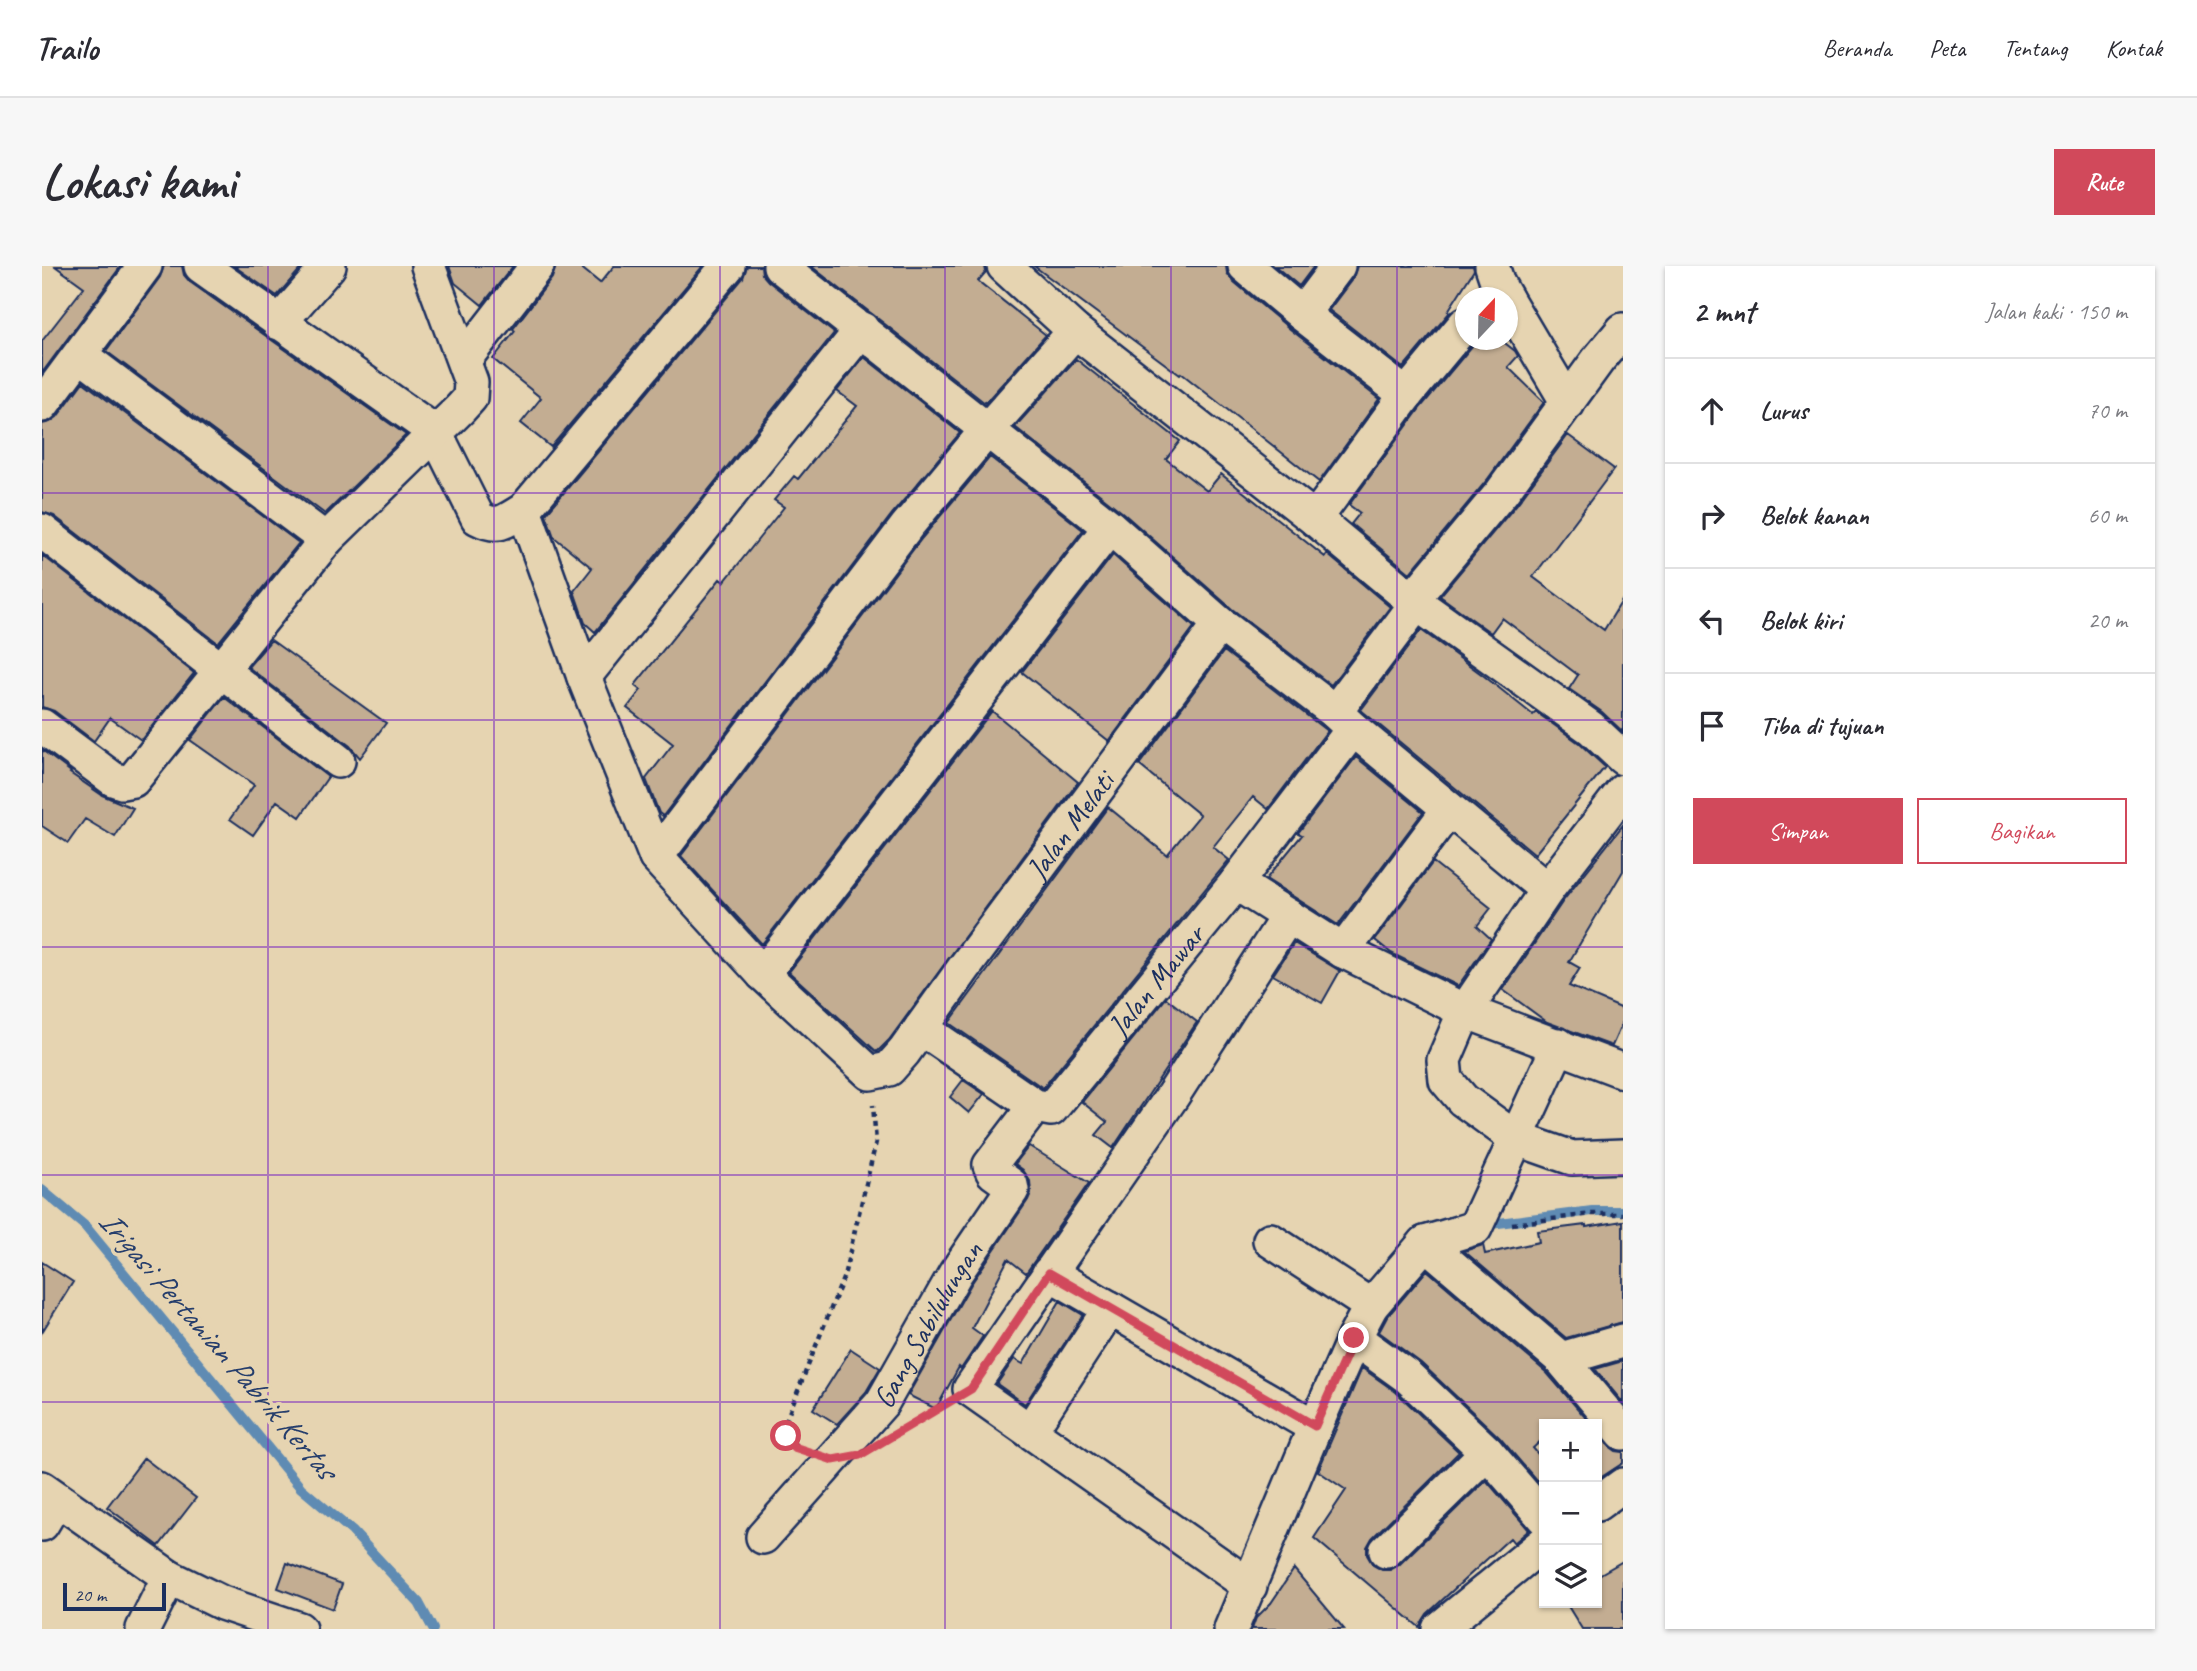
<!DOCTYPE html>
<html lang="id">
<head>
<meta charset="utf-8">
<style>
	:root { --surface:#fff; --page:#f7f7f7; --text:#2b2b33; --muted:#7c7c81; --line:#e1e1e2; --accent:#d1495b }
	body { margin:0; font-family:Caveat,sans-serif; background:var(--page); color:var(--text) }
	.controls { position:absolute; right:21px; bottom:21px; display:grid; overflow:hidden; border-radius:0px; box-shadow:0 2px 5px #0004 }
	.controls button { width:63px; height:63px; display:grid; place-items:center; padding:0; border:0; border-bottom:2px solid var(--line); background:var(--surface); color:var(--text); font:35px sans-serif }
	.compass { position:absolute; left:1413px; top:21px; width:63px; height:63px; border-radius:50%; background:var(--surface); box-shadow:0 2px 5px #0004; rotate:22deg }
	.scale { position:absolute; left:21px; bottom:18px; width:103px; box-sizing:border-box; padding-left:7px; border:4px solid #1b2f5e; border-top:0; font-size:19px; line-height:24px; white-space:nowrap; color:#1b2f5e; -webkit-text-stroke:5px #e6d4b1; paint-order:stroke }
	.stop { position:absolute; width:21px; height:21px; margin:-16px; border:5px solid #d1495b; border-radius:50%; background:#fff }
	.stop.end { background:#d1495b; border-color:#fff; box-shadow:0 2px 7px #0008 }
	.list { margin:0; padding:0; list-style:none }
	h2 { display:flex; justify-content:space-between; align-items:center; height:91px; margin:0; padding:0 28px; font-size:30px }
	h2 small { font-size:23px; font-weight:400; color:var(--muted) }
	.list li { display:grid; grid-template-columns:46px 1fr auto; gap:21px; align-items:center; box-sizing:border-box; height:105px; padding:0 28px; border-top:2px solid var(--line) }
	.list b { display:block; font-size:26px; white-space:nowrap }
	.list em { font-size:23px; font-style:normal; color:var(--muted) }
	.actions { display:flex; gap:14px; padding:21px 28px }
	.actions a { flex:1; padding:16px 0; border:2px solid var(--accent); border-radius:0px; text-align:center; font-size:24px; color:var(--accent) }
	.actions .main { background:var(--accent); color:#fff }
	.icon { flex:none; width:38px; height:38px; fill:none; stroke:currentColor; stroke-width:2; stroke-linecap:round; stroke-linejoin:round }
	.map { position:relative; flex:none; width:1581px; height:1363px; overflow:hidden; border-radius:0px }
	header { display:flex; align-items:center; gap:42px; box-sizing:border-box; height:98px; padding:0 35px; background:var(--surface); border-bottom:2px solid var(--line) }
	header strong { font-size:33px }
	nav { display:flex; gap:38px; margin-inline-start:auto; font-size:24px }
	.intro { display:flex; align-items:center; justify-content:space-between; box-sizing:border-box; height:168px; padding:0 42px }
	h1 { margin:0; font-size:49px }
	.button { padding:18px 32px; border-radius:0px; background:var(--accent); color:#fff; font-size:24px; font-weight:700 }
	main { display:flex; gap:42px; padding:0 42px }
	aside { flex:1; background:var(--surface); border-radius:0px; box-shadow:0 2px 5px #0004 }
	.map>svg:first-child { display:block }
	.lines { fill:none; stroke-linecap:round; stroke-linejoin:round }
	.stream { stroke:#5f8bb3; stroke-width:10 }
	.building { fill:#c3ad92; stroke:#1b2f5e; stroke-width:2 }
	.street-casing { stroke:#1b2f5e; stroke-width:38 }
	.path { stroke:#1b2f5e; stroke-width:4.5; stroke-dasharray:5 5; stroke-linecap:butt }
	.street { stroke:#e6d4b1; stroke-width:33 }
	.route { stroke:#d1495b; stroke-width:9 }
	.grid { fill:none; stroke:#7b2cbf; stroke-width:2; stroke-opacity:0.55 }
	.labels { text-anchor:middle; stroke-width:7; stroke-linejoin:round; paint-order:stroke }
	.street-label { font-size:30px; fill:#1b2f5e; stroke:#e6d4b1 }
	.water-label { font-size:32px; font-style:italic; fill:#263e6c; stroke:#e6d4b1 }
</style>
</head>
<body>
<header>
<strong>Trailo</strong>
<nav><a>Beranda</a><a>Peta</a><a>Tentang</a><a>Kontak</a></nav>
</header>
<div class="intro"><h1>Lokasi kami</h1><a class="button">Rute</a></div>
<main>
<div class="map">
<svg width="1581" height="1363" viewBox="0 0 1581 1363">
	<rect width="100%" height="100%" fill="#e6d4b1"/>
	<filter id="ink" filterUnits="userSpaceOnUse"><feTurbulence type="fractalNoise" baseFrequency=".0143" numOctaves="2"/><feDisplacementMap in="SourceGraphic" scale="14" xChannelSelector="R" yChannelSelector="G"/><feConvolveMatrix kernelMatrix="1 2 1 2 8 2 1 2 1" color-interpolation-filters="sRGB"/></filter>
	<g filter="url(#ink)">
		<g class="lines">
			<path class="stream" d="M0,924L43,960L259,1222L310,1265L377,1337L391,1363
				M1441,959L1550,945H1581"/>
		</g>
		<path class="building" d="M13,0H79L0,107V75L42,21Z
			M122,0H140L142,9L148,16L364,169L283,248L64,85L118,11Z
			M192,0H261L235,30Z
			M407,0H471L440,39L413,17Z
			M514,0H537L558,17L572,0H661L509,181L479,157L499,132L451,93L473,65L471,63L510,12Z
			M705,0H719L720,8L726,15L792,67L553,366L543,357L532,325L550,302L512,271L504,248L701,12Z
			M769,0H943L944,6L936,15L1004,69L943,137Z
			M992,0H1184L1185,7L1191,15L1248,63L1337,133L1277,216L1139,107L1138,109Z
			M1233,0H1272L1257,20Z
			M1315,0H1431L1432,4L1406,45L1408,46L1361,102L1287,44L1311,12Z
			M1435,74H1459L1473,85L1476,90L1466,101L1502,136L1445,214L1368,307L1309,258L1318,247L1307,239L1379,141Z
			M822,91L918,167L850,248L621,550L617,547L604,513L631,478L585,442L599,424L593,419L678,313L682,316L742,241L732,234L752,210L756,213L815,140L795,125Z
			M1034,93L1138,175L1124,193L1165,225L1179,208L1283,291L1285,288L1348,341L1289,419L1190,343L1081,247L973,161Z
			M41,116L257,277L176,377L12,250L0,246V158L8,156L15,151Z
			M1526,169L1572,203L1491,311L1562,364L1581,333V466L1560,446L1527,423L1536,409L1460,352L1449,367L1398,330L1475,238Z
			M948,191L1041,264L720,678L639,590L880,272Z
			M0,289L152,407L99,474L68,452L52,475L12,445L0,441Z
			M1071,289L1152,361L1067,475L980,406Z
			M1379,364L1442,410L1491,449L1494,446L1537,477L1563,501L1493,588L1319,444Z
			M229,374L344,457L318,492L308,480L206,401Z
			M1182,385L1285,465L1226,543L1211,531L1171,581L1187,594L1001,822L907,757L1066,541L1125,589L1158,549L1097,499Z
			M182,431L286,511L258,551L235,535L211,569L188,553L212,519L148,474Z
			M950,445L1036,516L847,774L835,786L747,706Z
			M0,484L29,506L28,507L60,529L91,542L73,571L43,553L26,577L0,560Z
			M1314,491L1381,546L1296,659L1224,613L1260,569L1256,567Z
			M1581,559V605L1527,696L1538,702L1527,720L1581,743V755L1570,780L1505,756L1461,724L1521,635Z
			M1391,596L1449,642L1435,660L1449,673L1416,720L1349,687L1333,674Z
			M1252,677L1298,705L1280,737L1231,709Z
			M1124,732L1155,756L1071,882L1054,869L1065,856L1040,836Z
			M921,814L942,828L927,847L908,831Z
			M987,880L1047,917L984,1007L966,993L930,1062L941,1070L919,1103L917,1101L894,1143L866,1129L929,1018L986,934L989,927L988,915L981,904L973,898Z
			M1581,955V1056L1524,1072L1422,985L1441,979L1443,988L1497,976L1495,965L1544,959V961Z
			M0,996L31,1016L0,1066Z
			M1385,1004L1505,1107L1549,1158H1502V1172L1491,1182L1502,1195V1209L1495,1215L1458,1172L1379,1097L1337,1066L1345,1051Z
			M1018,1035L1041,1049L983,1138L955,1118L972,1093L981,1098Z
			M809,1083L838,1102L824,1126L795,1158L771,1143Z
			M1581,1095V1137L1553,1103Z
			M1320,1102L1354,1126L1417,1186L1330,1272L1325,1281V1289L1331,1299L1340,1304H1348L1357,1299L1444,1214L1487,1264L1472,1277L1468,1272L1385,1348L1377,1361L1272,1272L1304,1224L1276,1205Z
			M1555,1166L1567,1180L1574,1185L1581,1186V1197L1555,1214Z
			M102,1192L154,1232L117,1280L65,1241Z
			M1581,1295V1363H1540L1524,1337H1555V1310Z
			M245,1297L300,1318L291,1343L236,1322Z
			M1252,1303L1302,1363H1210L1214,1352L1229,1337Z"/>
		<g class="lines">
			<defs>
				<g id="street">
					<path d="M159,0L393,166L436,252C457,263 463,255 482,244L686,0"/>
					<path d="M738,0L1068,261L1178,358L1293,446L1311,463L1505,624"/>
					<path d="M962,0L1033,65L1273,253L1370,334L1549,462L1581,492"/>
					<path d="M1203,0L1260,48"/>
					<path d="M1296,0L1260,48L1364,129"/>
					<path d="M1450,0L1456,18L1464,32"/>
					<path d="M1465,34L1526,137"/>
					<path d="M237,57L287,0"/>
					<path id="s1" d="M1033,65L945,164L865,260L614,591L721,708L828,807L847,803L862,786L922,702L1178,358"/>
					<path d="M38,89L284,274"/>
					<path d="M422,94L495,0"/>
					<path d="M0,139L103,0"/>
					<path d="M482,244L542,411"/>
					<path d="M1273,253L1364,129L1423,58"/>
					<path d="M0,265L296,495"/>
					<path d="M1370,334L1460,226L1556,94L1581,64"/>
					<path d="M1293,446L1375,337"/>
					<path d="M0,460L71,513L80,516L91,514L284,274L418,143L428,132L429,116L386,0"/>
					<path d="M1581,525L1505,624L1423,745L1402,794L1404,814L1421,834L1473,872L1530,892L1581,890"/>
					<path d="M614,591L542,411L820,63"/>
					<path d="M1194,617L1301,685L1423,745L1581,805"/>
					<path d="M1301,685L1407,543"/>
					<path d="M721,708L1068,261"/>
					<path id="s2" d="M879,762L993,840L1009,843L1194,617L1311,463"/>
					<path d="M1228,974L1329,1040"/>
					<path d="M1383,977L1519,1093L1581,1167"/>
					<path d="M1007,1007L1273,1161"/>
					<path d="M1312,1072L1366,1111L1445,1186L1502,1252"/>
					<path d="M1519,1093L1581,1075"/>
					<path d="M988,1165L1068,1042"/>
					<path d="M0,1222L127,1311L180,1337L257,1363"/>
					<path d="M1555,1238L1581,1219"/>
					<path d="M0,1258L15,1233"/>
					<path id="s3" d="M721,1271L840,1137L913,1008L970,924L969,919L951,906L948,899L993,840"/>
					<path d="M1344,1285L1445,1186"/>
					<path d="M1208,1320L928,1123L1131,829L1246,650"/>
					<path d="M101,1363L127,1311"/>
					<path d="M1189,1363L1273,1161L1312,1072L1329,1040L1383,977L1433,962L1517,779"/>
					<path d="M1397,1363L1502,1277"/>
				</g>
			</defs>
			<use href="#street" class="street-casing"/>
			<path class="path" d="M1470,958L1550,948H1581
				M869,1158L901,1140
				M755,1181L744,1170L743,1157L802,1010L834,876L831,839"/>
			<use href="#street" class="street"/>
		</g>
	</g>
	<g class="lines" filter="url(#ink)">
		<path class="route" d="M744,1170L752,1181L791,1194L818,1189L929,1123L1007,1007L1273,1160L1312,1072"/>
	</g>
	<path class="grid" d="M226,0V1363M452,0V1363M678,0V1363M903,0V1363M1129,0V1363M1355,0V1363M0,227H1581M0,454H1581M0,681H1581M0,909H1581M0,1136H1581"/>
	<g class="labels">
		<g class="street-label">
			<text dy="10" stroke="none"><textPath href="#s1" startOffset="1300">Jalan Melati</textPath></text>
			<text dy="10" stroke="none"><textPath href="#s2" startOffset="320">Jalan Mawar</textPath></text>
			<text dy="10" stroke="none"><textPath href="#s3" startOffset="270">Gang Sabilulungan</textPath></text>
		</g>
		<g class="water-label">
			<text transform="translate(176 1078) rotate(49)" y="11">Irigasi Pertanian Pabrik Kertas</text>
		</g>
	</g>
</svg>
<div class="controls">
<button>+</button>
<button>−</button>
<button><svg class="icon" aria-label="layers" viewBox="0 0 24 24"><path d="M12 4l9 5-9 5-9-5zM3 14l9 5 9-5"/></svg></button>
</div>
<svg class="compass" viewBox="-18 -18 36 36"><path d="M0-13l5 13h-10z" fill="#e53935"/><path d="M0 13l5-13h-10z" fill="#7c7c81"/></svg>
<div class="scale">20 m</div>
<div class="stop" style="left:744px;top:1170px"></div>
<div class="stop end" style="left:1312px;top:1072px"></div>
</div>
<aside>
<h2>2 mnt<small>Jalan kaki · 150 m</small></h2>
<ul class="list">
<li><svg class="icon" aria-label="ahead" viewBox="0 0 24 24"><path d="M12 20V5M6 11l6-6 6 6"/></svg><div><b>Lurus</b></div><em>70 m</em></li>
<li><svg class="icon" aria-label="right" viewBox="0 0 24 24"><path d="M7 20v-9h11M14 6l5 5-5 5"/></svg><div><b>Belok kanan</b></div><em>60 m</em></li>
<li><svg class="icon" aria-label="left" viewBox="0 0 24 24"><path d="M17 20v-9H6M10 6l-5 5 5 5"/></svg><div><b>Belok kiri</b></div><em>20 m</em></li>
<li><svg class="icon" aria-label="arrive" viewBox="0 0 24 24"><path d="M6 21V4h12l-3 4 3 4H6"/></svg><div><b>Tiba di tujuan</b></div></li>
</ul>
<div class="actions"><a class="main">Simpan</a><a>Bagikan</a></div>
</aside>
</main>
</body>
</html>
